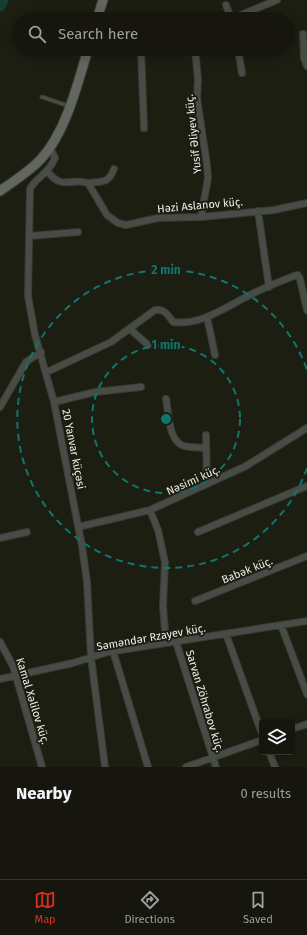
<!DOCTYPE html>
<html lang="en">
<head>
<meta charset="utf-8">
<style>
	:root { --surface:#16160e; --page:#23231c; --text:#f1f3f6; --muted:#9e9f9e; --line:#35352e; --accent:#d93025 }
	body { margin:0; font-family:"Fira Sans",sans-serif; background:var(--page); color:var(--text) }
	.controls { position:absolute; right:12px; bottom:12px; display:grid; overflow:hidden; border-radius:4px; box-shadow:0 2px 10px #0003 }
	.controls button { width:36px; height:36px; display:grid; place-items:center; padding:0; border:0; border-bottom:1px solid var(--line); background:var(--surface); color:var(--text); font:20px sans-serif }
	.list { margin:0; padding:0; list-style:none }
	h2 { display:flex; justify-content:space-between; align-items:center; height:52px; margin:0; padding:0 16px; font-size:17px }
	h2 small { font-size:13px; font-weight:400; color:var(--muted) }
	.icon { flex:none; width:22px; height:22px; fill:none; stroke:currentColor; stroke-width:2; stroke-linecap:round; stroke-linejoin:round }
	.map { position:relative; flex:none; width:307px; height:767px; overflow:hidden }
	.search { position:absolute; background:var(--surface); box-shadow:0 2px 10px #0003; left:12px; right:12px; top:12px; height:44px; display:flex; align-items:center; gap:10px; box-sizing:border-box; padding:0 14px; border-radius:22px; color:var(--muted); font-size:15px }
	.sheet { height:112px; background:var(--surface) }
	nav { display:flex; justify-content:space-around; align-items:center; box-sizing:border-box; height:56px; border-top:1px solid var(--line); background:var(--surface); font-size:11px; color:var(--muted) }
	nav a { display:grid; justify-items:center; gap:2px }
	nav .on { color:var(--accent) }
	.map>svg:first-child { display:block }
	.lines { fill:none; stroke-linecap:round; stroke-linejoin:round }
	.river { stroke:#153c30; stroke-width:11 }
	.service-casing { stroke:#3a3b30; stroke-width:5 }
	.minor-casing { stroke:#3a3b30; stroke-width:8 }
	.secondary-casing { stroke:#3a3b30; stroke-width:11 }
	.service { stroke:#484c47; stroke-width:3 }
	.minor { stroke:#484c47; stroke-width:6 }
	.secondary { stroke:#61675f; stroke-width:9 }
	.ring { fill:none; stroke:#0f766e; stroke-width:2; stroke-dasharray:7 5 }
	.labels { text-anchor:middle; stroke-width:4; stroke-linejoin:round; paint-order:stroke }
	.street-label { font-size:11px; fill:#edeee6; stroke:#1d1e12 }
	.centre { fill:#0f766e; stroke:#1d1e12; stroke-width:2 }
	.ring-label { font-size:12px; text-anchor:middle; font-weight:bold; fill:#0f766e; stroke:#1d1e12; stroke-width:4; stroke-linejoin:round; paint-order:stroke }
</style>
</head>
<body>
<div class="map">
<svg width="307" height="767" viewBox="0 0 307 767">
	<rect width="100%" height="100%" fill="#1d1e12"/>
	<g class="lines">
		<path class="river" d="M0,6L3,0"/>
		<defs>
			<path id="service" d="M42,97L69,106"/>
			<path id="minor" d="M226,5L231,19
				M231,19L277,0
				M303,34L304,58L307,66
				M141,49L144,128
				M195,49L198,80L197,98L207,165L208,178L201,217
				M238,49L242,73
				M50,148L55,158C48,175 36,177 30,189L28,296L35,335L54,402L82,546L87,582L91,657L105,767
				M48,172C63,191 70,177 88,183L107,215L118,223L126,225L158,218L201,217L274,210L307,203
				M88,183C103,181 108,184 114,169
				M258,211L269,287
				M30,236L78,232
				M207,317L215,355
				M130,329L148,345
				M47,372L111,342L155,310C164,308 168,315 173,322C200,326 226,307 248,296C263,288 279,282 294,276L298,275L300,279L307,310
				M166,399C169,413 168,441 184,446C191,448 199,447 206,448
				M54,402L95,392L141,387
				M0,407L26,362L41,352
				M206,435L207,484
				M150,510L158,530L165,562L163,606L166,643
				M78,527L150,510L246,466L307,428
				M198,532L307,486
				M0,538L27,532
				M195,601L307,556
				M281,625L307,694
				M226,634L262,734
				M0,642L13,666L42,767
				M176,642L216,767
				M113,651L148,767
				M0,679L73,663L108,652L307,621
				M292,729L307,724
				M269,752L275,767
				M186,767L262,740"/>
			<path id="secondary" d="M97,19L103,0
				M0,191C14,181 30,171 41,159C66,132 78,83 88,49"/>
		</defs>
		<use href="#service" class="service-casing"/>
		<use href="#minor" class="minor-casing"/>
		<use href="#secondary" class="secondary-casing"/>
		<use href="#service" class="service"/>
		<use href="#minor" class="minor"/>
		<use href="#secondary" class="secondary"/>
	</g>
	<g class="ring">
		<circle cx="166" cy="419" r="74"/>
		<path d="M307 468A149 149 0 1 1 307 370"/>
	</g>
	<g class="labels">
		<g class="street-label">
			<text transform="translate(193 134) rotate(-96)" y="4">Yusif Əliyev küç.</text>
			<text transform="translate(200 205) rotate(-5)" y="4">Həzi Aslanov küç.</text>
			<text transform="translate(74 449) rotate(79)" y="4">20 Yanvar küçəsi</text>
			<text transform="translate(193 480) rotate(-24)" y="4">Nəsimi küç.</text>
			<text transform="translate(247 570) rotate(-22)" y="4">Babək küç.</text>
			<text transform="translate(151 637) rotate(-10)" y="4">Səməndər Rzayev küç.</text>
			<text transform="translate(33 701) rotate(73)" y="4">Kamal Xəlilov küç.</text>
			<text transform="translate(205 701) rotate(73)" y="4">Sarvan Zöhrabov küç.</text>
		</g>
	</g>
	<circle cx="166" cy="419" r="6" class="centre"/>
	<g class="ring-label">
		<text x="166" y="274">2 min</text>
		<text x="166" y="349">1 min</text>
	</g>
</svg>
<div class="controls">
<button><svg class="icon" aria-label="layers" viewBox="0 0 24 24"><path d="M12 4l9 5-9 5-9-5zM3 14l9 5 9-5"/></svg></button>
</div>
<div class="search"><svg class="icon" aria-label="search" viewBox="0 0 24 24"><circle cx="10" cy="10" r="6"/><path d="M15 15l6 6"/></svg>Search here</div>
</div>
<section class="sheet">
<h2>Nearby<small>0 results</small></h2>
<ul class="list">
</ul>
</section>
<nav>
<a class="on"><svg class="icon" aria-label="map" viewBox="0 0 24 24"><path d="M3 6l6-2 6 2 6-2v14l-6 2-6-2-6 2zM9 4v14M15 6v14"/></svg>Map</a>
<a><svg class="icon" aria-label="directions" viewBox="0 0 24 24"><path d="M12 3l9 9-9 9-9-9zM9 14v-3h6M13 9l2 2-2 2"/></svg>Directions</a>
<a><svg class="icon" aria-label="saved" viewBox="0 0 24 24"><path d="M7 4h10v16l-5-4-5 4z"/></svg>Saved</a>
</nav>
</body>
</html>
